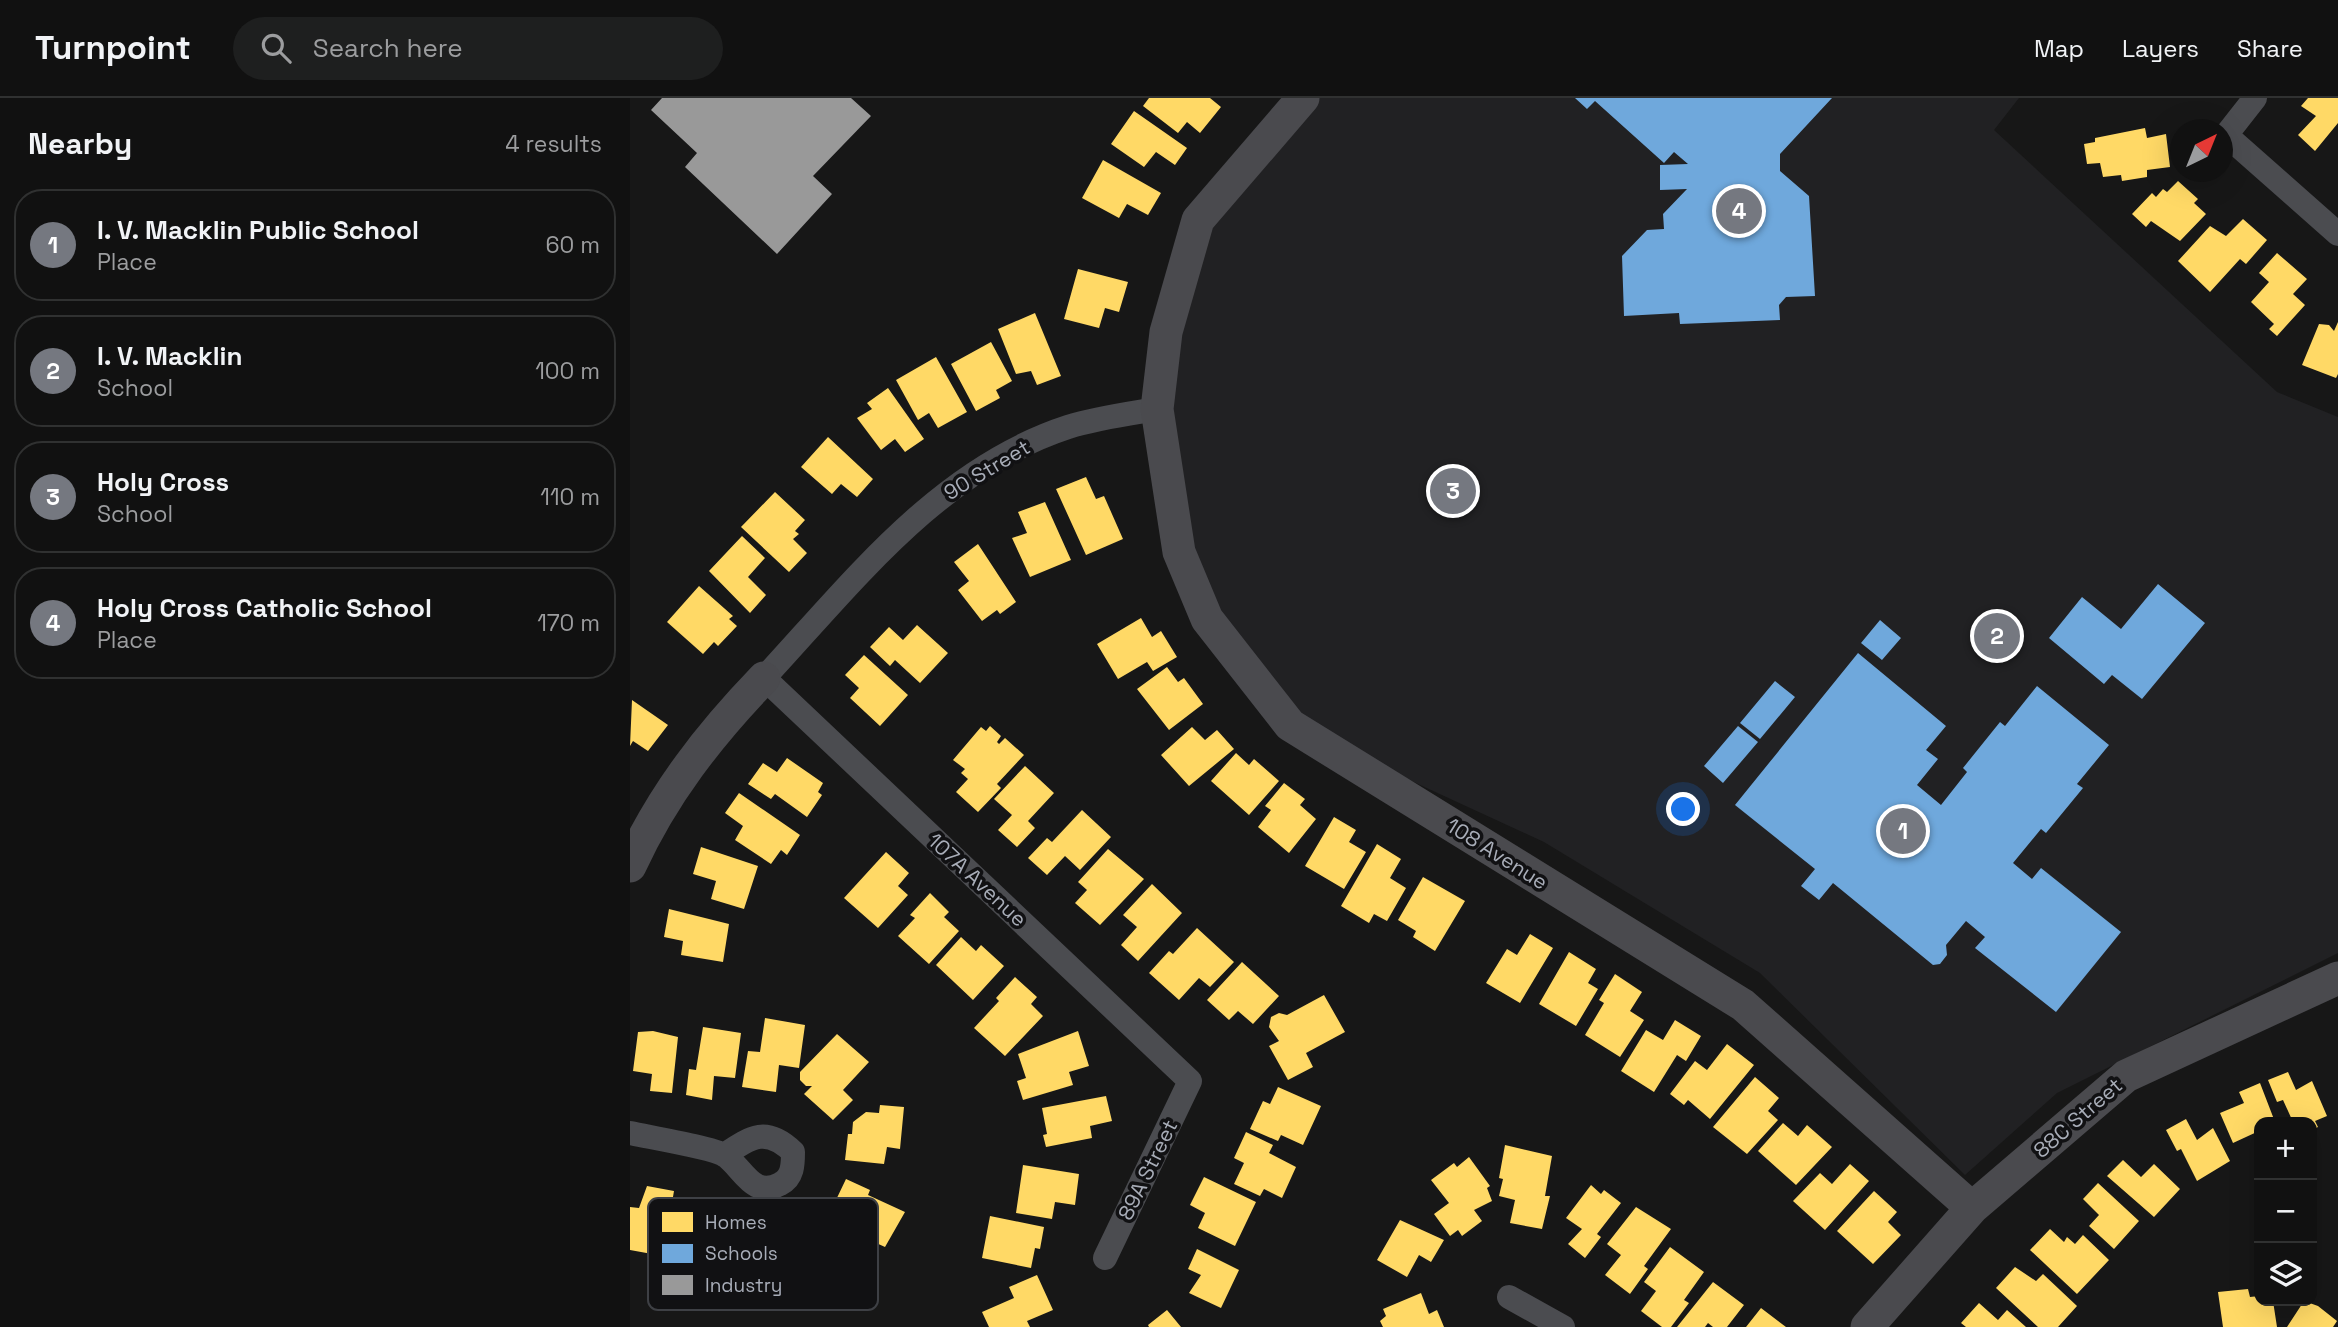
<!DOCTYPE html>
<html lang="en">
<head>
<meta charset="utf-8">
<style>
	:root { --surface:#111; --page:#1e1f1f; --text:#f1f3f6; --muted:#9c9d9f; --line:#303131; --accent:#757880 }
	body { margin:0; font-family:"Space Grotesk",sans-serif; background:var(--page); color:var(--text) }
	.controls { position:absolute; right:21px; bottom:21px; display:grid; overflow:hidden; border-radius:14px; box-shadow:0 7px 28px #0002 }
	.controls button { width:63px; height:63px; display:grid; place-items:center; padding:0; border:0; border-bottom:2px solid var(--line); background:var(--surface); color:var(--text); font:35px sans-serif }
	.compass { position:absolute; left:1540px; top:21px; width:63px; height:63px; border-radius:50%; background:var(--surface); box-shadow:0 7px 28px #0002; rotate:43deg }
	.you { position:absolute; left:1054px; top:712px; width:24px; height:24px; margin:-18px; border:5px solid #fff; border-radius:50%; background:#1a73e8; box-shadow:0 0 0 10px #1a73e833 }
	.badge { display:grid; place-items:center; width:46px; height:46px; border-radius:50%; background:var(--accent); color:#fff; font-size:23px; font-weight:700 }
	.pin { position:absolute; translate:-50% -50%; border:4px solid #fff; box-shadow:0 2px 7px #0006 }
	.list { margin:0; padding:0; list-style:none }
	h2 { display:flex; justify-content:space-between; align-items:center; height:91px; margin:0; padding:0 28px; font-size:30px }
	h2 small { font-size:23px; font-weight:400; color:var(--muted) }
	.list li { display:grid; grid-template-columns:46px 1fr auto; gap:21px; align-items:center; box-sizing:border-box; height:112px; margin:0 14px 14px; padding:0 14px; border:2px solid var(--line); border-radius:28px }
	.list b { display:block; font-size:26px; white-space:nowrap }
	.list p { margin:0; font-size:23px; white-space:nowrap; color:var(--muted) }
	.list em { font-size:23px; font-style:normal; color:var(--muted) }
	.icon { flex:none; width:38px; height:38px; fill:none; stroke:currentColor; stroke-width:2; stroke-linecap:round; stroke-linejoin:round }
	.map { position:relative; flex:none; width:1708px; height:1229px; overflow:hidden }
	header { display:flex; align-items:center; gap:42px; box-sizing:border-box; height:98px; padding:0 35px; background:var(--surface); border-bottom:2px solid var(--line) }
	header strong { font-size:33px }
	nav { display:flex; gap:38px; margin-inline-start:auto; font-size:24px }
	.search { width:490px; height:63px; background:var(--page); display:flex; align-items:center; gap:18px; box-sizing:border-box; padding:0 24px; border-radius:38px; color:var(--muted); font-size:26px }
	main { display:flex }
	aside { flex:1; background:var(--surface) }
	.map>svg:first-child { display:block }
	.built { fill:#212123 }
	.homes { fill:#ffd966 }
	.schools { fill:#6fa8dc }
	.industry { fill:#999 }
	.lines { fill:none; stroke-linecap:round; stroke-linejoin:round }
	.street { stroke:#4b4c50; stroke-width:24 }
	.secondary { stroke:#4a4a4e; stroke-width:33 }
	.labels { text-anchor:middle; stroke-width:7; stroke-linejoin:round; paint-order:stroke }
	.street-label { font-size:21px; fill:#a8adb8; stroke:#111113 }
	.key { fill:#111113; stroke:#3e4045; stroke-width:2 }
	.key-label { font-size:19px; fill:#a8adb8 }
</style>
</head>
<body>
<header>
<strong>Turnpoint</strong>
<div class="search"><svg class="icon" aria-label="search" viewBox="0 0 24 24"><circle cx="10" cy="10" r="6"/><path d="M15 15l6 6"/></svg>Search here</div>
<nav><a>Map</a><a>Layers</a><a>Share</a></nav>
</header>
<main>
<aside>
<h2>Nearby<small>4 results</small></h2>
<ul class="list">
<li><span class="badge">1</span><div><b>I. V. Macklin Public School</b><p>Place</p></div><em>60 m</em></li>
<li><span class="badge">2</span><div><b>I. V. Macklin</b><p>School</p></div><em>100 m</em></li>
<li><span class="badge">3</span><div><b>Holy Cross</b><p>School</p></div><em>110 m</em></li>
<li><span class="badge">4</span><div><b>Holy Cross Catholic School</b><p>Place</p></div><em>170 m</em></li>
</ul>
</aside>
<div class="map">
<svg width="1708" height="1229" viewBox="0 0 1708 1229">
	<rect width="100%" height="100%" fill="#171717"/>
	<path class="built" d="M684,0H1389L1364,32L1647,294L1708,319V855L1427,995L1335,1077L1130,875L914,744L660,627L577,521L527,311L568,122Z"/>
	<path class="homes" d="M519,0H580L591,9L570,35L557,24L548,35L513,8Z
		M1678,0H1708V25L1685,53L1668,37L1686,18L1671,8Z
		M504,13L557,50L545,67L526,54L514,69L481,46Z
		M1515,30L1517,40L1536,36L1540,69L1517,72V79L1492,83L1491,77L1473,79L1470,65L1457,66L1454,46L1465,44V40Z
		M473,62L531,95L518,117L497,106L489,120L452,100Z
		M1548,83L1568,101L1564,105L1576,116L1550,143L1521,123L1516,129L1502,116L1522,95L1526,99L1533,91L1537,94Z
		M1613,121L1637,142L1616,166L1610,161L1580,194L1548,163L1580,128L1596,138Z
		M1647,155L1677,181L1663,196L1675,207L1647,238L1639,231L1644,226L1621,204L1639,184L1629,175Z
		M448,171L498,184L489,214L475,210L469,230L434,221Z
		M405,215L431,278L407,287L401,273L386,276L368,231Z
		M1708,224V276L1706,280L1672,267L1689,226L1699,227L1704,233Z
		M361,244L382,283L366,292L370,300L346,313L321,266Z
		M306,259L337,314L308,330L299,315L288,322L266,282Z
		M258,290L294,341L275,354L265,341L251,352L227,320L242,311L237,305Z
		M198,339L243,381L227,399L211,386L202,396L171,369Z
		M456,379L466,401L474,398L493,441L456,457L426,391Z
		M145,394L175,422L165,433L169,436L163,441L177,455L159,474L111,429Z
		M415,404L441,462L400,479L382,440L397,435L388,414Z
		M112,438L135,460L118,479L136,497L120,515L79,473Z
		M348,446L386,504L370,516L367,512L352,523L328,492L339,483L324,464Z
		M69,488L103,518L99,521L107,528L88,548L84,544L73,556L37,524Z
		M511,520L522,539L531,533L547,559L523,573L517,564L488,581L467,546Z
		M287,527L318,555L290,585L265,562L260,568L240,549L259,529L273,542Z
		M234,557L278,597L250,628L220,600L229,590L215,577Z
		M537,569L548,584L554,580L573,606L539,632L507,591Z
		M2,602L38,627L18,653L3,643L0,648Z
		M360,628L371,638L367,644L369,646L375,640L394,657L367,686L371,690L348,714L326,694L338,681L331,675L335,671L323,662L351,629L356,633Z
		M562,629L575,642L587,632L604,651L559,688L531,657Z
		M606,655L619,667L624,661L649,683L619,717L581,683Z
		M157,660L193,685L188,694L192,697L177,719L145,696L141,701L118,686L133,665L147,674Z
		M395,668L424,695L398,723L405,730L387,749L368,732L382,717L364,701Z
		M654,685L675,701L670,707L686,721L659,755L628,729L641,712L635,708Z
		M109,695L170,737L157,757L151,752L141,766L105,742L113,728L95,715Z
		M452,712L481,739L450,772L435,758L417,777L398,760L417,740L422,744Z
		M704,719L726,732L719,744L736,754L714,791L675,768Z
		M747,746L771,761L760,780L776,790L757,823L744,816L739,825L711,808Z
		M71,749L128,768L114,811L81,801L86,783L63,776Z
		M478,751L514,781L470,827L445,805L457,792L448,784Z
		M256,754L279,775L268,788L278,797L248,830L214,800Z
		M793,779L835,803L805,853L783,839L786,833L768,822Z
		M522,786L552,815L508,863L491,847L507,829L493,817Z
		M300,795L319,814L314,819L329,833L299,866L268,838L285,820L280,817Z
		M39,811L99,826L93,864L51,857L53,843L34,839Z
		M567,830L604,864L580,889L569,880L549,902L519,875L539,853L543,856Z
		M900,836L923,850L890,905L856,885L877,851L887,857Z
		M331,839L346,853L351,847L374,868L343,902L306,867Z
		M939,854L966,871L958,885L968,891L946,928L909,906Z
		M612,864L649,898L623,926L608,913L599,922L577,902Z
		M985,876L1012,894L1000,913L1014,922L990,959L955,937L974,905L969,902Z
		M385,879L407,899L401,906L413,918L375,958L344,930L369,903L366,900Z
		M694,897L715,934L676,955L683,969L658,982L639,948L649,943L639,929L641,919L649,915L657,917Z
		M135,920L175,927L169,970L149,967L146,994L112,989L118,953L130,954Z
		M1045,922L1071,938L1056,963L1047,957L1024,994L991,973L1016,932L1033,942Z
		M73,929L111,935L105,980L84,978L82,1002L56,997L59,971L66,972Z
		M23,933L48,939L42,995L20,993L22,976L3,973L8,934Z
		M448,933L459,968L439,974L443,987L393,1002L387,983L396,980L388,956Z
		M207,936L239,964L213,992L223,1002L203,1022L174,996L182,988H176L170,982V974Z
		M1097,946L1124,967L1080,1021L1058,1002L1054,1007L1040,996L1065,963L1077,972Z
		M1658,974L1666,992L1682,983L1697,1018L1685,1023L1688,1029L1682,1032V1024H1663L1653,1002L1647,1004L1638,982Z
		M1125,979L1149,1000L1138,1013L1148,1022L1117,1056L1083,1029Z
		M1630,985L1645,1024H1629V1033L1603,1045L1590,1015L1614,1005L1609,994Z
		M648,989L691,1008L673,1047L651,1037L648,1043L620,1031L633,1003L640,1006Z
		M476,998L482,1023L460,1028L462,1040L416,1049L413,1037L417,1036L412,1010Z
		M250,1007L274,1009L270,1051L257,1049L254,1066L215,1062L218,1036H222L223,1024L236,1014L249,1015Z
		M1556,1021L1567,1042L1583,1030L1600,1063L1567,1083L1551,1051L1547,1053L1536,1032Z
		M1153,1025L1168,1038L1177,1027L1202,1049L1166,1087L1128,1053Z
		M616,1034L643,1047L639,1055L666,1069L652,1100L634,1091L630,1098L604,1086L614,1065L604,1060Z
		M875,1047L922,1058L915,1098H920L912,1131L880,1125L885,1102L869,1098L873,1081L869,1080Z
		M839,1059L860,1088L857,1090L862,1103L844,1112L852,1123L832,1138L828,1132L820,1138L804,1116L819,1105L801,1082L824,1065L827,1069Z
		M1493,1062L1511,1079L1524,1066L1550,1091L1524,1119L1477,1078Z
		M1220,1066L1239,1083L1195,1132L1163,1103L1190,1075L1202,1086Z
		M393,1067L449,1076L445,1107L425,1104L422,1121L386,1115Z
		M574,1079L626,1104L605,1148L568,1130L575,1115L560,1107Z
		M216,1081L240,1092L238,1097L275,1114L255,1149L211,1129L219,1110L205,1104Z
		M1468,1085L1509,1123L1484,1151L1459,1128L1469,1117L1453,1101Z
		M961,1087L971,1096L974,1092L991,1105L967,1136L971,1139L955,1160L938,1146L952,1131L936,1120Z
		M17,1088L44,1093L33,1158L0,1152V1109L9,1110Z
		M1244,1093L1267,1114L1258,1124L1271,1137L1243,1166L1207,1133Z
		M1006,1109L1041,1131L1014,1168L1018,1171L1000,1196L975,1177L991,1157L977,1146Z
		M360,1118L414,1129L410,1151L405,1150L401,1170L352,1160Z
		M770,1122L814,1142L801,1164L789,1157L777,1179L747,1162Z
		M1420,1131L1434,1144L1437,1139L1445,1146L1453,1137L1479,1162L1447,1196L1400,1152Z
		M1040,1149L1074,1174L1054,1202L1059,1205L1041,1229H1032L1011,1213L1026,1193L1014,1184Z
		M567,1151L609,1172L591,1210L559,1195L571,1177L558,1171Z
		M1385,1169L1406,1183L1413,1176L1447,1208L1428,1229H1408L1366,1190Z
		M407,1177L423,1212L397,1223L400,1229H359L352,1214L384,1200L379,1189Z
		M1083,1184L1114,1207L1097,1229H1083L1078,1225L1075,1229H1047Z
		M1618,1191L1620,1199L1629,1198V1203H1643L1647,1229H1593L1588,1194Z
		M791,1195L799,1216L807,1212L814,1229H753L750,1223L756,1218L753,1211Z
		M1674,1203L1688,1208L1707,1223L1703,1229H1657Z
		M1349,1205L1368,1222L1377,1212L1396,1229H1336L1331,1225Z
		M1131,1210L1156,1229H1116Z
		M537,1212L551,1229H519L518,1227Z"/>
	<path class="schools" d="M945,0H1202L1150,56V73L1179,98L1185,198L1156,199L1149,207L1150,222L1050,226L1049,215L994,218L992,158L1017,132L1034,131L1033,116L1057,91L1030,92V67L1058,66L1044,54L1034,65L965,3L957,11Z
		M1528,486L1575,525L1512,601L1482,577L1474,586L1419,540L1452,499L1491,531Z
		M1250,522L1271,540L1252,562L1231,545Z
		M1228,555L1316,628L1296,652L1308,661L1287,687L1311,707L1337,674L1333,670L1370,624L1375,628L1407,588L1479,647L1447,686L1453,690L1416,735L1411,731L1383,765L1402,781L1411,770L1491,834L1426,914L1345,850L1355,839L1336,823L1316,847L1317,857L1310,866L1303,867L1203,785L1189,802L1171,788L1185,771L1105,707Z
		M1145,583L1165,599L1130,641L1110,625Z
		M1108,628L1128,644L1093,685L1074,668Z"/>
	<path class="industry" d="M32,0H221L241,18L183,78L202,96L147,156L55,69L67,55L21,12Z"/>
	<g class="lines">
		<path class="street" d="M1625,0L1596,37L1708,136
			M0,1035C18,1039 83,1050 94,1057C113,1069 122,1101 150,1086C163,1080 163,1066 163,1054C136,1028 121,1039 94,1057
			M475,1160L560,983L134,580C223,484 309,371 438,329C467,320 497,316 527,311
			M879,1199L933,1229"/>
		<path class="secondary" d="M673,0L568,122L536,234L527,311L549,454L577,521L660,627L1113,907L1342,1110
			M0,768C33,696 79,637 134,580
			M1237,1229L1342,1110L1496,978L1708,880"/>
	</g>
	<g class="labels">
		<g class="street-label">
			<text transform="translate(357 372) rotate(-31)" y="7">90 Street</text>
			<text transform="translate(867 756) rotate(32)" y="7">108 Avenue</text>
			<text transform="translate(347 782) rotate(43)" y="7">107A Avenue</text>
			<text transform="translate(1448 1020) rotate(-41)" y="7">88C Street</text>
			<text transform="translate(518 1072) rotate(-64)" y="7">89A Street</text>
		</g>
	</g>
	<rect x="18" y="1100" width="230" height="112" rx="10" class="key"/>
	<rect x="32" y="1114" width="31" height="20" fill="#ffd966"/>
	<rect x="32" y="1146" width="31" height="19" fill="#6fa8dc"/>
	<rect x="32" y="1177" width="31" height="20" fill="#999"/>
	<g class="key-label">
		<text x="75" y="1131">Homes</text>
		<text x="75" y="1162">Schools</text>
		<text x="75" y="1194">Industry</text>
	</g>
</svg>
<div class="controls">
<button>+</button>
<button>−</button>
<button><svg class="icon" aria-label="layers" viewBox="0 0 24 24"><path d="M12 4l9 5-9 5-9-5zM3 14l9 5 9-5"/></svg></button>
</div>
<svg class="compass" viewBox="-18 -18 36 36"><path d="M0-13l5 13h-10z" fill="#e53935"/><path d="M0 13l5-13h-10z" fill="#9c9d9f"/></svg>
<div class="you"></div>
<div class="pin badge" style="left:1273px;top:733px">1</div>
<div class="pin badge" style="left:1367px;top:538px">2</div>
<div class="pin badge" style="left:823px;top:393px">3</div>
<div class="pin badge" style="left:1109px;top:113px">4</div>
</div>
</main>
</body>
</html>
